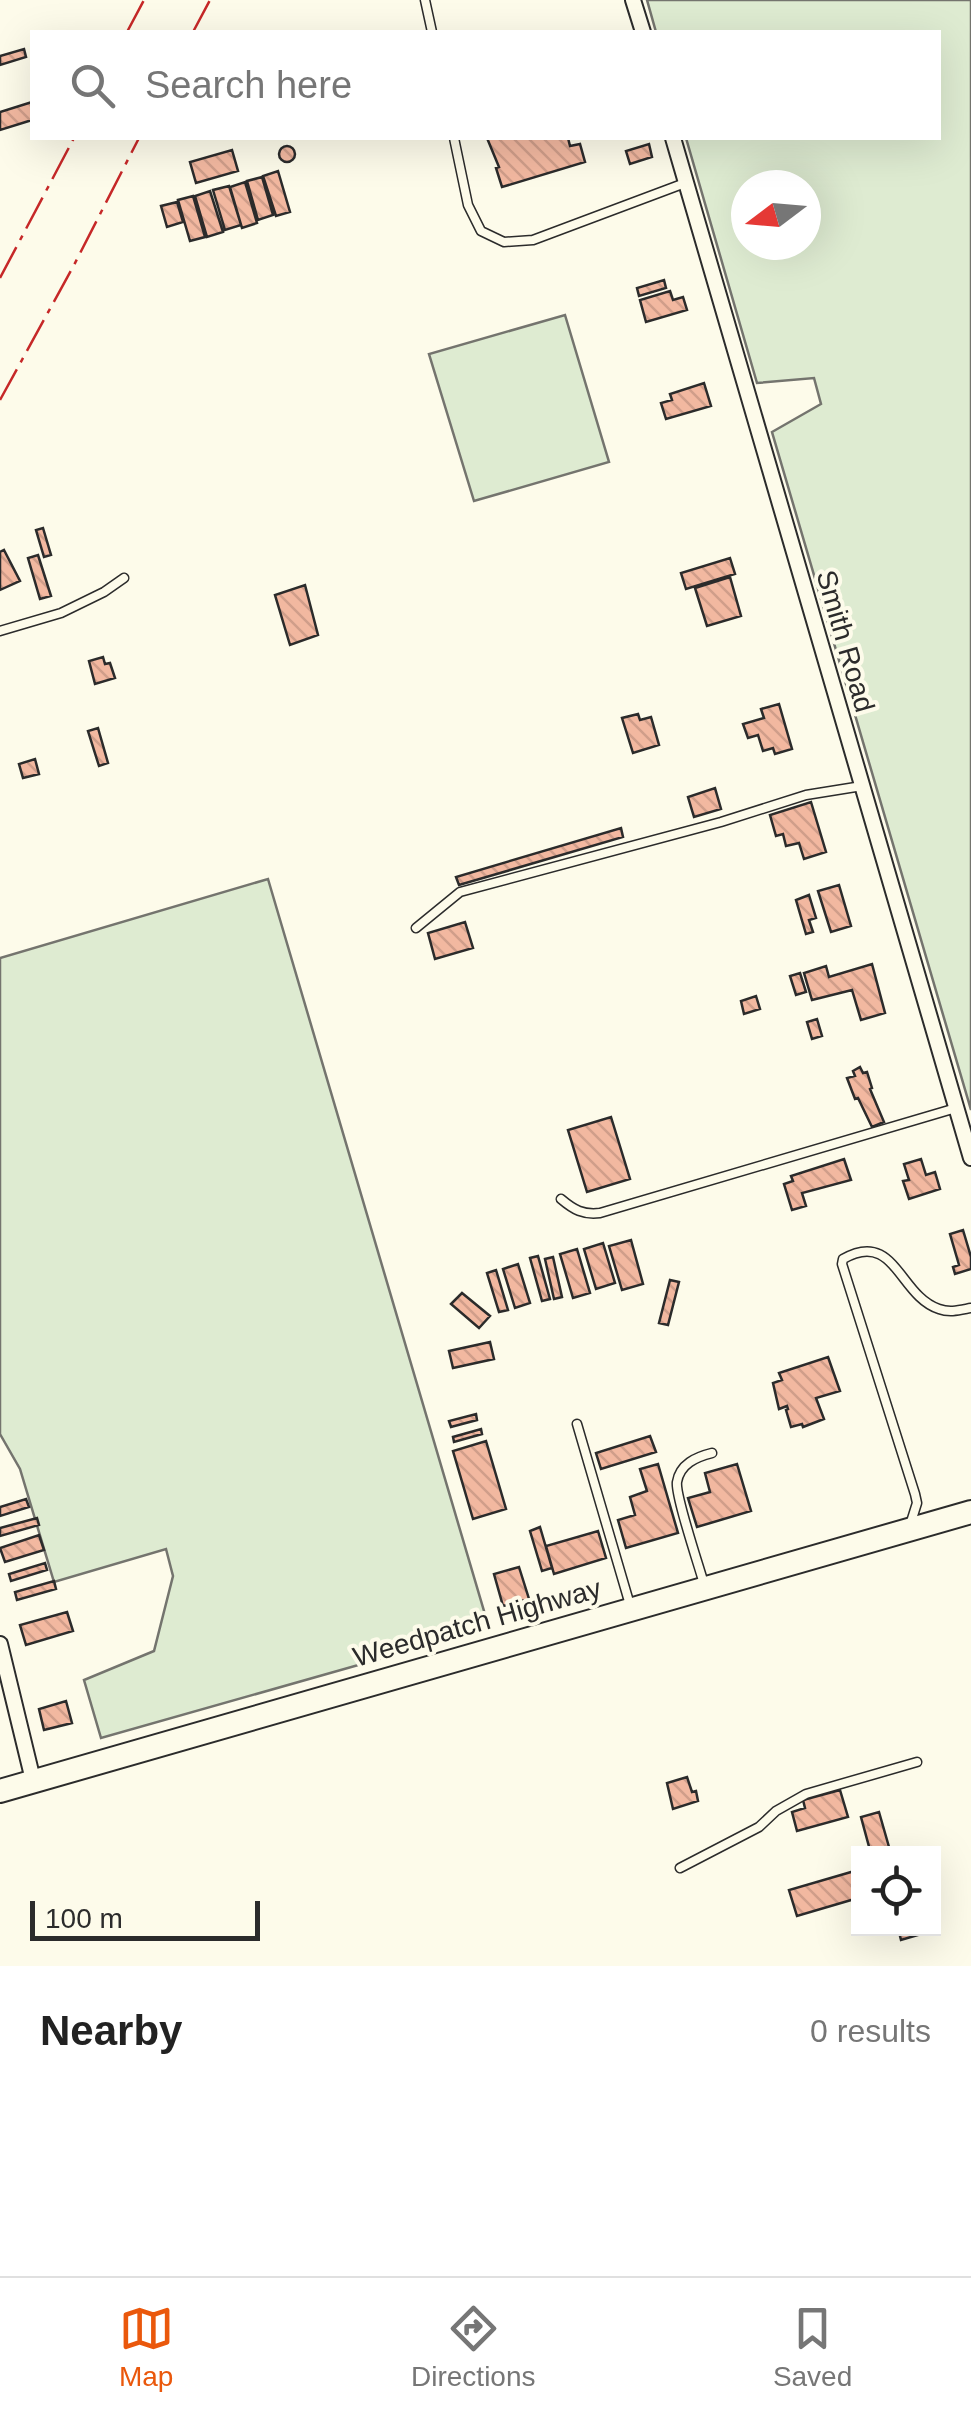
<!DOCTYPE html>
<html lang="en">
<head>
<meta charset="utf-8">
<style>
	:root { --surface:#fff; --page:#f2f2f2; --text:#222; --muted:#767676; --line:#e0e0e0; --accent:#ea580c }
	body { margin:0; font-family:Arial,sans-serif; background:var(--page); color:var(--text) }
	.controls { position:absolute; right:30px; bottom:30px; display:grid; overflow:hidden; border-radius:0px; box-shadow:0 10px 40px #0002 }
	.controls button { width:90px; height:90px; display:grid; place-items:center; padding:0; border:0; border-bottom:2px solid var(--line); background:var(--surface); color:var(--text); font:50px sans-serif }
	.compass { position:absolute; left:731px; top:170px; width:90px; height:90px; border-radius:50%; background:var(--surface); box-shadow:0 10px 40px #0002; rotate:254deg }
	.scale { position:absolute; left:30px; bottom:25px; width:230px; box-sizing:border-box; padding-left:10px; border:5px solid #2b2b2b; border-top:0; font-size:28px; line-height:35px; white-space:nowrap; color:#2b2b2b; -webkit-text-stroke:8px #fdfbea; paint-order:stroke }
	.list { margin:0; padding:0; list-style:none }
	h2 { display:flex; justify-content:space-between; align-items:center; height:130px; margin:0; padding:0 40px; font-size:42px }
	h2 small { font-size:32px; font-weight:400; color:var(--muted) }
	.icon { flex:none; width:55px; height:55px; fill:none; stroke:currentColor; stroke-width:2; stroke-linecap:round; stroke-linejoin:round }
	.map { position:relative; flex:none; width:971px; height:1966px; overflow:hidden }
	.search { position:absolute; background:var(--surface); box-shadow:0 10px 40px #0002; left:30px; right:30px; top:30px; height:110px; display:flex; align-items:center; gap:25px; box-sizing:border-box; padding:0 35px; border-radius:0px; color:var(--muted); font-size:38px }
	.sheet { height:310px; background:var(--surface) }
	nav { display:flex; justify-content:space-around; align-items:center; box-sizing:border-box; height:140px; border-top:2px solid var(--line); background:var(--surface); font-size:28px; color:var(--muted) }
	nav a { display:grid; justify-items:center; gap:5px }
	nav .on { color:var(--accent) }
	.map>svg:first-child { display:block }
	.green { fill:#deebd1; stroke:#74746e; stroke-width:2.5; fill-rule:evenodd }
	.building { fill:url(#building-back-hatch); stroke:#2b2b2b; stroke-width:2.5 }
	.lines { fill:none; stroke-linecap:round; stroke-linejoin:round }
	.service-casing { stroke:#2b2b2b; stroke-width:11 }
	.minor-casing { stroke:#2b2b2b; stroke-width:18 }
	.primary-casing { stroke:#2b2b2b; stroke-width:26 }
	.service { stroke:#fdfbea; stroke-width:8 }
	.minor { stroke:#fdfbea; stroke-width:14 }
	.primary { stroke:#fdfbea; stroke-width:22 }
	.power { stroke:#c62828; stroke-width:2.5; stroke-dasharray:35 8 5 8; stroke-linecap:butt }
	.labels { text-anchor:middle; stroke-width:8; stroke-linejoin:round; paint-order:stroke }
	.street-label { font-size:28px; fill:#2b2b2b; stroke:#fdfbea }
</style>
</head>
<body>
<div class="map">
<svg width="971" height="1966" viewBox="0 0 971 1966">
	<defs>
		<pattern id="building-back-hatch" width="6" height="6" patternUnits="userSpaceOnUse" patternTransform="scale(2.5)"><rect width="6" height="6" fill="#f2b8a0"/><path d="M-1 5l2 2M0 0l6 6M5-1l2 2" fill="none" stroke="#d09e8a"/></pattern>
	</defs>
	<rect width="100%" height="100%" fill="#fdfbea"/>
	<path class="green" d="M647,0H971V1110L772,432L821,404L814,378L757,383L686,138H938V32H656ZM806,185V245H746V185Z
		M565,315L609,462L474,501L429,354Z
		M268,879L489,1628L101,1738L84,1680L154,1651L173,1576L166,1549L54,1582L20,1469L0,1434V958Z"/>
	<path class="building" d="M24,49L26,57L0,65V56Z
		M32,102V120L0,130V112Z
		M487,138H568L570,146L580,144L585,162L502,187L496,168L499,167Z
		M649,144L652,157L630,164L626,151Z
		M279 154a8 8 0 1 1 16 0a8 8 0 1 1-16 0Z
		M232,150L238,171L196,183L190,162Z
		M278,171L290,212L276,216L263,176Z
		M262,177L273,215L258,220L247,181Z
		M245,182L257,223L242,228L230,187Z
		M229,186L241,225L225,230L213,190Z
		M210,191L223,232L207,237L195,196Z
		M193,196L205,237L190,241L178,200Z
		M177,202L183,222L167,227L161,206Z
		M664,280L666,288L639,296L637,288Z
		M670,291L673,300L683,297L687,310L646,322L640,300Z
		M704,383L711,406L666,419L661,403L672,400L670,394Z
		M43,528L51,555L44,557L36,530Z
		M4,550L20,581L0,590V552Z
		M38,555L51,596L40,599L28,558Z
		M730,558L735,574L686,589L681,573Z
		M730,577L741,616L707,626L695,588Z
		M305,585L318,635L290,645L275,595Z
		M103,657L105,664L110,663L115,678L95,684L89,661Z
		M779,704L792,749L775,754L773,748L763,751L758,735L748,738L743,724L764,718L761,709Z
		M638,714L640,720L651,717L659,745L633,753L622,718Z
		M98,728L108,763L99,766L88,731Z
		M35,759L39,774L23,778L19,764Z
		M715,788L721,809L694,817L688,797Z
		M811,802L826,852L804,859L799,843L786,846L783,834L776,836L770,815Z
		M621,828L623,837L459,885L456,877Z
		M839,885L851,926L831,932L818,891Z
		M809,895L816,918L809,920L813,932L806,934L796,900Z
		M465,922L473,948L435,959L428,933Z
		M872,964L885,1013L861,1020L852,990L812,1000L804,973L826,966L829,977Z
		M800,973L806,992L796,995L790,976Z
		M756,996L760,1009L744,1014L741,1001Z
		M817,1019L822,1036L812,1039L807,1022Z
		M860,1067L863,1073L867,1072L872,1088L870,1089L884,1122L872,1127L858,1098L855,1099L847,1078L855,1076L853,1071Z
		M611,1117L630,1179L587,1192L568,1130Z
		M844,1159L851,1180L802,1193L806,1206L792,1210L784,1184L793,1181L791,1176Z
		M921,1159L926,1175L935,1172L940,1189L909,1199L903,1181L909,1180L904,1164Z
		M963,1230L971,1257V1269L955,1274L953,1267L959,1265L950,1234Z
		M631,1240L643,1284L622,1290L609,1246Z
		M603,1243L615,1283L596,1289L584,1249Z
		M577,1249L590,1293L573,1298L560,1254Z
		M538,1256L550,1299L542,1301L530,1258Z
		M553,1257L562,1297L554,1299L545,1259Z
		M518,1264L530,1303L515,1308L503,1269Z
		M496,1270L508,1310L499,1312L487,1273Z
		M670,1280L679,1282L668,1325L659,1323Z
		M462,1293L490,1316L479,1328L451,1304Z
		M490,1342L494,1359L453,1368L449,1351Z
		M828,1357L840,1391L816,1398L824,1419L803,1427L802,1424L791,1427L786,1410L788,1409L787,1406L779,1409L773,1383L782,1380L779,1373Z
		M476,1414L477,1420L451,1427L449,1421Z
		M481,1429L482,1434L454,1442L453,1437Z
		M650,1436L656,1452L601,1469L596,1453Z
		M486,1441L506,1509L473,1519L453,1451Z
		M658,1464L678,1533L626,1548L618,1520L635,1515L630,1497L647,1491L640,1469Z
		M737,1464L751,1511L697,1527L688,1498L710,1492L705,1473Z
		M26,1499L29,1507L0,1516V1507Z
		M37,1518L39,1525L0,1536V1528Z
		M540,1527L552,1568L542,1571L530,1531Z
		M598,1531L606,1558L554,1574L546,1546Z
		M39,1535L44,1550L5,1562L0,1548Z
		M45,1563L47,1570L11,1581L9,1574Z
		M519,1567L529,1599L503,1606L494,1574Z
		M54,1581L56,1589L17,1600L15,1592Z
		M67,1612L73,1631L26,1645L20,1625Z
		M66,1701L72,1723L44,1730L39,1709Z
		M687,1777L692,1792L696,1791L698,1801L673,1809L667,1783Z
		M840,1790L848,1817L797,1831L792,1812L805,1808L803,1800Z
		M879,1812L891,1854H871L861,1817Z
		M858,1870V1898L797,1916L789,1890Z
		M898,1928H920L921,1934L901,1940Z"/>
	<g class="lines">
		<defs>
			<path id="service" d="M425,0L432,32
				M454,138L468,205L481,231L504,242L533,240L685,183
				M0,631L61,613L104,592L124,578
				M416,928L460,892L721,822L806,795L862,786
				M561,1199C574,1210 583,1215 600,1213L956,1108
				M577,1424L630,1605
				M911,1522L917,1503L915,1494L842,1264L843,1259C895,1229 899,1296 939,1309C950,1313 960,1310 971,1308
				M704,1584C699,1566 675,1495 677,1482C680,1464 696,1457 712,1453
				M680,1868L759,1827L776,1811L806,1794L917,1762"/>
			<path id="minor" d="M633,0L643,32
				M673,138L971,1158
				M0,1644L33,1780"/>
			<path id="primary" d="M0,1791L971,1512"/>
		</defs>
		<use href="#service" class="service-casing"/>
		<use href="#minor" class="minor-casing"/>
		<use href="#primary" class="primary-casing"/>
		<use href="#service" class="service"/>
		<use href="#minor" class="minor"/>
		<use href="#primary" class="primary"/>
		<path class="power" d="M127,32L144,0
			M193,32L210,0
			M0,278L74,138
			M0,400L74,265L139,138"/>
	</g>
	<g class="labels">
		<g class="street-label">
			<text transform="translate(846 641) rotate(74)" y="10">Smith Road</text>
			<text transform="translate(477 1622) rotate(-16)" y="10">Weedpatch Highway</text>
		</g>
	</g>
</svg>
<div class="controls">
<button><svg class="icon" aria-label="locate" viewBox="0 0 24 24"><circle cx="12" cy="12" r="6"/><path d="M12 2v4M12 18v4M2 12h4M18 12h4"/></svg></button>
</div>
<svg class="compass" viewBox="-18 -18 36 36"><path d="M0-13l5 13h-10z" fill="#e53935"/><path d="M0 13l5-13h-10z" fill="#767676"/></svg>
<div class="scale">100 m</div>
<div class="search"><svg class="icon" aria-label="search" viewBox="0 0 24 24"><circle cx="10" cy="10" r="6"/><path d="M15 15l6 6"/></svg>Search here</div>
</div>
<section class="sheet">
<h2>Nearby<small>0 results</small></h2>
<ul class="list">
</ul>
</section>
<nav>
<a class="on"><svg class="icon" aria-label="map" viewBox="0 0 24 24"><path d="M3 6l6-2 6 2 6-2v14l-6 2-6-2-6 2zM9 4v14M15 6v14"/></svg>Map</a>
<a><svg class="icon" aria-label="directions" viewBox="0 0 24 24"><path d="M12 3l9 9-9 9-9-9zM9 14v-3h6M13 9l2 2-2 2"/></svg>Directions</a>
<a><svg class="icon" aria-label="saved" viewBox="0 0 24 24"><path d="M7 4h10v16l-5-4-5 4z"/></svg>Saved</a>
</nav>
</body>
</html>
